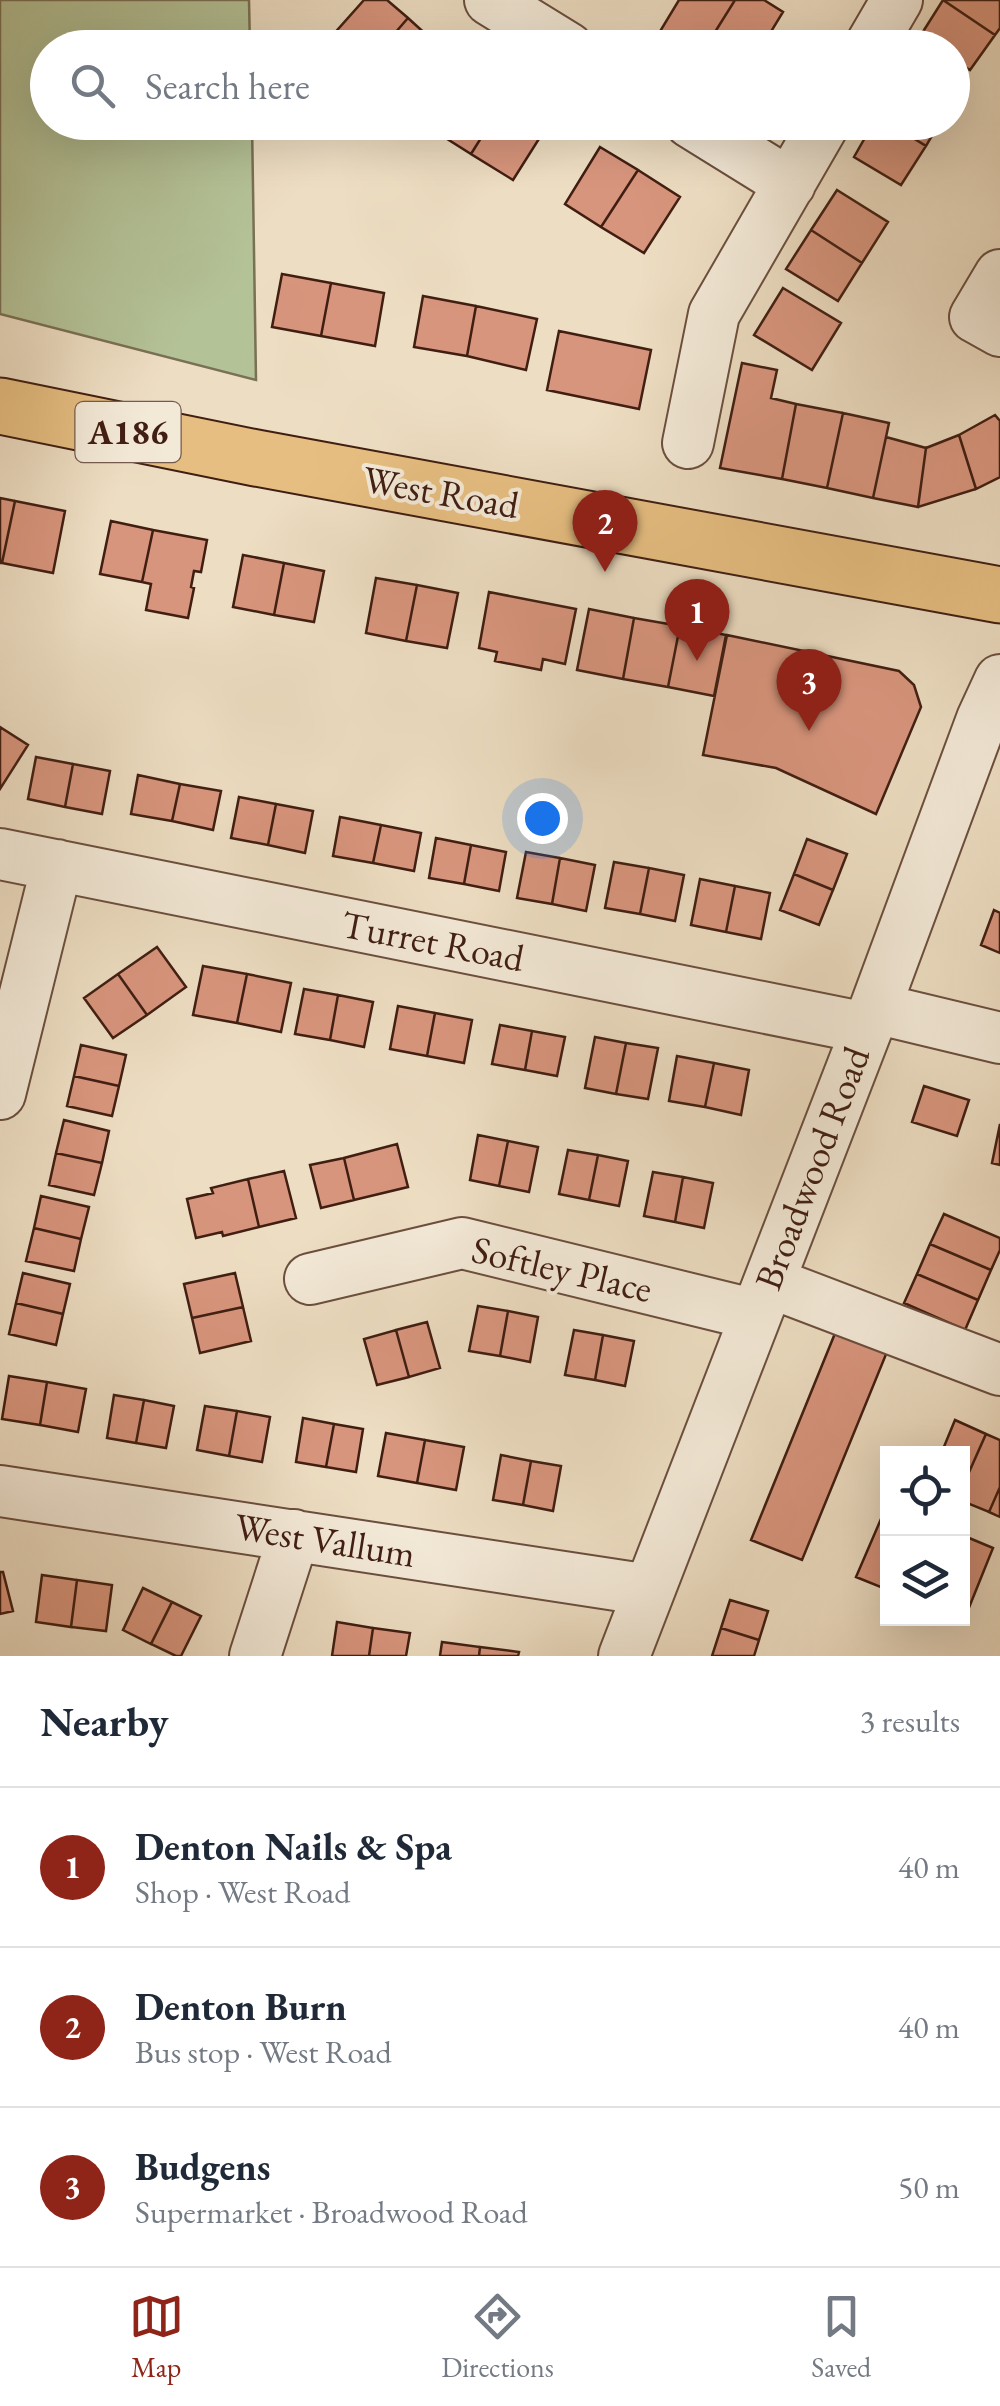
<!DOCTYPE html>
<html lang="en">
<head>
<meta charset="utf-8">
<style>
	:root { --surface:#fff; --page:#f6f6f7; --text:#1f2937; --muted:#747a83; --line:#e0e1e3; --accent:#8f2418 }
	body { margin:0; font-family:"EB Garamond",serif; background:var(--page); color:var(--text) }
	.controls { position:absolute; right:30px; bottom:30px; display:grid; overflow:hidden; border-radius:0px; box-shadow:0 10px 40px #0002 }
	.controls button { width:90px; height:90px; display:grid; place-items:center; padding:0; border:0; border-bottom:2px solid var(--line); background:var(--surface); color:var(--text); font:50px sans-serif }
	.you { position:absolute; left:542px; top:818px; width:35px; height:35px; margin:-25px; border:8px solid #fff; border-radius:50%; background:#1a73e8; box-shadow:0 0 0 15px #1a73e833 }
	.badge { display:grid; place-items:center; width:65px; height:65px; border-radius:50%; background:var(--accent); color:#fff; font-size:32px; font-weight:700 }
	.pin { position:absolute; translate:-50% -82px; filter:drop-shadow(0 2px 5px #0008) }
	.pin::after { content:''; position:absolute; top:52px; width:35px; height:30px; background:inherit; clip-path:polygon(0 0,100% 0,50% 100%) }
	.list { margin:0; padding:0; list-style:none }
	h2 { display:flex; justify-content:space-between; align-items:center; height:130px; margin:0; padding:0 40px; font-size:42px }
	h2 small { font-size:32px; font-weight:400; color:var(--muted) }
	.list li { display:grid; grid-template-columns:65px 1fr auto; gap:30px; align-items:center; box-sizing:border-box; height:160px; padding:0 40px; border-top:2px solid var(--line) }
	.list b { display:block; font-size:38px; white-space:nowrap }
	.list p { margin:0; font-size:32px; white-space:nowrap; color:var(--muted) }
	.list em { font-size:32px; font-style:normal; color:var(--muted) }
	.icon { flex:none; width:55px; height:55px; fill:none; stroke:currentColor; stroke-width:2; stroke-linecap:round; stroke-linejoin:round }
	.map { position:relative; flex:none; width:1000px; height:1656px; overflow:hidden }
	.search { position:absolute; background:var(--surface); box-shadow:0 10px 40px #0002; left:30px; right:30px; top:30px; height:110px; display:flex; align-items:center; gap:25px; box-sizing:border-box; padding:0 35px; border-radius:55px; color:var(--muted); font-size:38px }
	.sheet { height:610px; background:var(--surface) }
	nav { display:flex; justify-content:space-around; align-items:center; box-sizing:border-box; height:140px; border-top:2px solid var(--line); background:var(--surface); font-size:28px; color:var(--muted) }
	nav a { display:grid; justify-items:center; gap:5px }
	nav .on { color:var(--accent) }
	.map>svg:first-child { display:block }
	.green { fill:#b4c297; stroke:#7a7054; stroke-width:2.5 }
	.building { fill:#d8957d; stroke:#401e12; stroke-width:2.5 }
	.lines { fill:none; stroke-linecap:round; stroke-linejoin:round }
	.minor-casing { stroke:#6b4e3e; stroke-width:54 }
	.major-casing { stroke:#401e12; stroke-width:59 }
	.minor { stroke:#f3e9d7; stroke-width:50 }
	.major { stroke:#e6be81; stroke-width:55 }
	.labels { text-anchor:middle; stroke-width:8; stroke-linejoin:round; paint-order:stroke }
	.shield { fill:#f3e9d7; stroke:#765b4d; stroke-width:2.5 }
	.shield-label { font-size:35px; font-weight:bold; fill:#401e12 }
	.street-label { font-size:38px; fill:#401e12; stroke:#f3e9d7 }
</style>
</head>
<body>
<div class="map">
<svg width="1000" height="1656" viewBox="0 0 1000 1656">
	<rect width="100%" height="100%" fill="#edddc2"/>
	<filter id="stains"><feTurbulence type="fractalNoise" baseFrequency=".002" numOctaves="4"/><feColorMatrix values="0 0 0 0 .2 0 0 0 0 .09 0 0 0 0 .02 0 0 0 .5 -.17"/></filter>
	<radialGradient id="worn" r=".72"><stop offset=".6" stop-color="#630" stop-opacity="0"/><stop offset="1" stop-color="#630" stop-opacity=".3"/></radialGradient>
	<path class="green" d="M0,0H249L250,47L48,48V122L252,123L256,380L0,314Z"/>
	<path class="building" d="M364,0H387L408,18L382,48H346L332,36Z
		M679,0H735L705,48H683L659,33Z
		M735,0H764L783,12L761,48H705Z
		M943,0H1000V28L995,35Z
		M943,0L995,35L970,70L952,59V48H934L919,38Z
		M408,18L441,48H382Z
		M437,122H491L471,154L433,130Z
		M491,122L549,123L513,180L471,154Z
		M874,122H887L926,146L901,185L854,157Z
		M887,122H940L926,146Z
		M600,147L638,170L601,227L565,204Z
		M638,170L680,197L644,253L601,227Z
		M837,190L888,222L862,263L811,230Z
		M811,230L862,263L838,301L786,269Z
		M282,274L331,283L321,336L272,327Z
		M331,283L384,293L375,346L321,336Z
		M783,288L841,323L812,370L754,335Z
		M423,296L476,306L467,356L414,347Z
		M476,306L537,319L526,370L467,356Z
		M559,331L651,350L639,409L547,390Z
		M742,363L777,370L771,398L796,404L782,479L720,468Z
		M796,404L843,413L827,488L782,479Z
		M843,413L889,423L873,498L827,488Z
		M995,415L1000,421V477L976,489L959,435Z
		M959,435L976,489L918,507L926,448Z
		M886,437L926,448L918,507L873,498Z
		M0,498L15,501L2,563H0Z
		M15,501L65,511L53,573L2,563Z
		M111,521L153,530L142,582L100,574Z
		M153,530L207,540L201,572L194,571L191,587L194,588L188,618L146,610L151,584L142,582Z
		M243,555L284,563L274,615L233,607Z
		M284,563L324,571L314,622L274,615Z
		M376,578L417,585L406,641L366,633Z
		M417,585L458,593L447,648L406,641Z
		M489,592L576,609L565,664L543,659L541,670L495,661L497,652L479,648Z
		M589,609L634,618L623,679L577,670Z
		M634,618L680,626L668,687L623,679Z
		M680,626L726,635L714,696L668,687Z
		M727,635L899,671L914,685L921,707L876,814L776,768L703,755Z
		M0,727L28,745L0,789Z
		M36,757L73,764L65,807L28,799Z
		M73,764L110,771L102,814L65,807Z
		M138,775L180,784L172,821L131,814Z
		M180,784L221,791L213,830L172,821Z
		M239,797L276,804L268,845L231,838Z
		M276,804L313,811L305,853L268,845Z
		M340,817L381,825L373,863L333,856Z
		M381,825L421,833L414,871L373,863Z
		M436,838L471,845L464,884L429,878Z
		M807,839L847,854L833,890L794,874Z
		M471,845L506,852L499,891L464,884Z
		M526,852L560,858L552,904L517,898Z
		M560,858L595,865L586,911L552,904Z
		M614,862L649,868L640,914L605,908Z
		M649,868L684,875L675,921L640,914Z
		M794,874L833,890L819,925L780,910Z
		M700,879L735,886L726,932L691,925Z
		M735,886L770,893L761,939L726,932Z
		M994,910L1000,913V953L981,945Z
		M157,947L186,987L147,1015L118,974Z
		M203,966L247,974L237,1023L193,1015Z
		M118,974L147,1015L113,1038L84,998Z
		M247,974L291,983L281,1032L237,1023Z
		M304,989L338,995L330,1040L295,1034Z
		M338,995L373,1002L364,1047L330,1040Z
		M398,1006L435,1013L427,1056L390,1049Z
		M435,1013L472,1020L464,1063L427,1056Z
		M500,1025L532,1031L525,1070L492,1064Z
		M532,1031L565,1037L557,1076L525,1070Z
		M595,1037L626,1043L616,1094L585,1088Z
		M626,1043L658,1048L648,1099L616,1094Z
		M81,1045L126,1055L119,1086L74,1076Z
		M677,1056L714,1063L705,1107L669,1101Z
		M714,1063L749,1070L741,1115L705,1107Z
		M74,1076L119,1086L112,1116L67,1106Z
		M924,1086L969,1100L957,1136L912,1122Z
		M64,1120L109,1131L102,1163L56,1153Z
		M1000,1124V1165L992,1163Z
		M478,1135L508,1141L499,1186L470,1180Z
		M508,1141L538,1147L529,1192L499,1186Z
		M397,1144L408,1187L354,1200L344,1158Z
		M568,1150L598,1155L589,1200L559,1194Z
		M56,1153L102,1163L94,1195L49,1185Z
		M598,1155L628,1161L619,1206L589,1200Z
		M344,1158L354,1200L321,1208L310,1165Z
		M284,1171L296,1218L259,1227L248,1179Z
		M653,1172L683,1177L675,1222L644,1216Z
		M683,1177L713,1183L704,1228L675,1222Z
		M248,1179L259,1227L223,1236L222,1232L196,1238L187,1199L213,1193L211,1188Z
		M41,1196L89,1207L81,1239L34,1228Z
		M944,1214L1000,1238V1250L991,1270L930,1244Z
		M34,1228L81,1239L74,1271L26,1261Z
		M930,1244L991,1270L978,1300L917,1274Z
		M23,1273L70,1284L63,1314L16,1303Z
		M235,1273L243,1307L192,1318L184,1284Z
		M917,1274L978,1300L965,1330L904,1303Z
		M16,1303L63,1314L56,1345L9,1334Z
		M478,1306L508,1311L500,1356L469,1351Z
		M243,1307L251,1341L200,1353L192,1318Z
		M508,1311L538,1317L530,1362L500,1356Z
		M427,1322L440,1368L409,1377L396,1330Z
		M838,1326L889,1347L802,1560L751,1540Z
		M396,1330L409,1377L377,1385L364,1339Z
		M574,1330L603,1335L595,1380L565,1375Z
		M603,1335L634,1341L625,1386L595,1380Z
		M9,1376L47,1382L40,1425L2,1419Z
		M47,1382L86,1389L78,1432L40,1425Z
		M114,1395L144,1400L136,1443L107,1438Z
		M144,1400L174,1406L166,1448L136,1443Z
		M205,1406L237,1411L229,1456L197,1450Z
		M237,1411L270,1417L262,1462L229,1456Z
		M303,1418L334,1424L326,1467L296,1462Z
		M955,1420L986,1434L962,1488V1454H941Z
		M334,1424L363,1429L356,1472L326,1467Z
		M386,1433L425,1440L417,1483L378,1476Z
		M986,1434L1000,1440V1487L989,1512L962,1501V1488Z
		M425,1440L464,1447L456,1490L417,1483Z
		M501,1455L531,1461L523,1505L493,1500Z
		M531,1461L561,1466L553,1511L523,1505Z
		M1000,1487V1517L989,1512Z
		M887,1505L888,1506V1590L856,1577Z
		M962,1535L993,1548L964,1620L960,1618H962Z
		M0,1572H3L13,1611L0,1614Z
		M42,1575L77,1580L71,1627L36,1622Z
		M77,1580L112,1585L106,1631L71,1627Z
		M143,1588L172,1602L151,1644L123,1630Z
		M730,1600L768,1611L759,1640L721,1628Z
		M172,1602L201,1616L181,1656H176L151,1644Z
		M337,1622L373,1628L369,1656H332Z
		M373,1628L410,1633L406,1656H369Z
		M721,1628L759,1640L754,1656H712Z
		M442,1642L480,1647L479,1656H440Z
		M480,1647L519,1652L518,1656H479Z"/>
	<g class="lines">
		<defs>
			<path id="minor" d="M490,0L568,48
				M869,48L897,0
				M690,122L790,184
				M1000,275L975,317L1000,331
				M688,443L714,314L825,122
				M0,854L866,1028
				M875,1008L1000,1038
				M0,1094L57,865
				M310,1279L462,1243L756,1315
				M769,1282L1000,1370
				M0,1491L649,1590
				M255,1656L294,1535
				M624,1656L875,1008L982,719L1000,680"/>
			<path id="major" d="M0,406L256,458L1000,595"/>
		</defs>
		<use href="#minor" class="minor-casing"/>
		<use href="#major" class="major-casing"/>
		<use href="#minor" class="minor"/>
		<use href="#major" class="major"/>
	</g>
	<g class="labels">
		<rect class="shield" x="75.5" y="402" width="105" height="60" rx="8"/>
		<g class="shield-label">
			<text x="128" y="444">A186</text>
		</g>
		<g class="street-label">
			<text transform="translate(441 492) rotate(10)" y="13">West Road</text>
			<text transform="translate(433 941) rotate(11)" y="13">Turret Road</text>
			<text transform="translate(812 1168) rotate(-69)" y="13">Broadwood Road</text>
			<text transform="translate(562 1269) rotate(13)" y="13">Softley Place</text>
			<text transform="translate(325 1540) rotate(9)" y="13">West Vallum</text>
		</g>
	</g>
	<rect width="100%" height="100%" filter="url(#stains)"/>
	<rect width="100%" height="100%" fill="url(#worn)"/>
</svg>
<div class="controls">
<button><svg class="icon" aria-label="locate" viewBox="0 0 24 24"><circle cx="12" cy="12" r="6"/><path d="M12 2v4M12 18v4M2 12h4M18 12h4"/></svg></button>
<button><svg class="icon" aria-label="layers" viewBox="0 0 24 24"><path d="M12 4l9 5-9 5-9-5zM3 14l9 5 9-5"/></svg></button>
</div>
<div class="you"></div>
<div class="pin badge" style="left:697px;top:661px">1</div>
<div class="pin badge" style="left:605px;top:572px">2</div>
<div class="pin badge" style="left:809px;top:731px">3</div>
<div class="search"><svg class="icon" aria-label="search" viewBox="0 0 24 24"><circle cx="10" cy="10" r="6"/><path d="M15 15l6 6"/></svg>Search here</div>
</div>
<section class="sheet">
<h2>Nearby<small>3 results</small></h2>
<ul class="list">
<li><span class="badge">1</span><div><b>Denton Nails &amp; Spa</b><p>Shop · West Road</p></div><em>40 m</em></li>
<li><span class="badge">2</span><div><b>Denton Burn</b><p>Bus stop · West Road</p></div><em>40 m</em></li>
<li><span class="badge">3</span><div><b>Budgens</b><p>Supermarket · Broadwood Road</p></div><em>50 m</em></li>
</ul>
</section>
<nav>
<a class="on"><svg class="icon" aria-label="map" viewBox="0 0 24 24"><path d="M3 6l6-2 6 2 6-2v14l-6 2-6-2-6 2zM9 4v14M15 6v14"/></svg>Map</a>
<a><svg class="icon" aria-label="directions" viewBox="0 0 24 24"><path d="M12 3l9 9-9 9-9-9zM9 14v-3h6M13 9l2 2-2 2"/></svg>Directions</a>
<a><svg class="icon" aria-label="saved" viewBox="0 0 24 24"><path d="M7 4h10v16l-5-4-5 4z"/></svg>Saved</a>
</nav>
</body>
</html>
